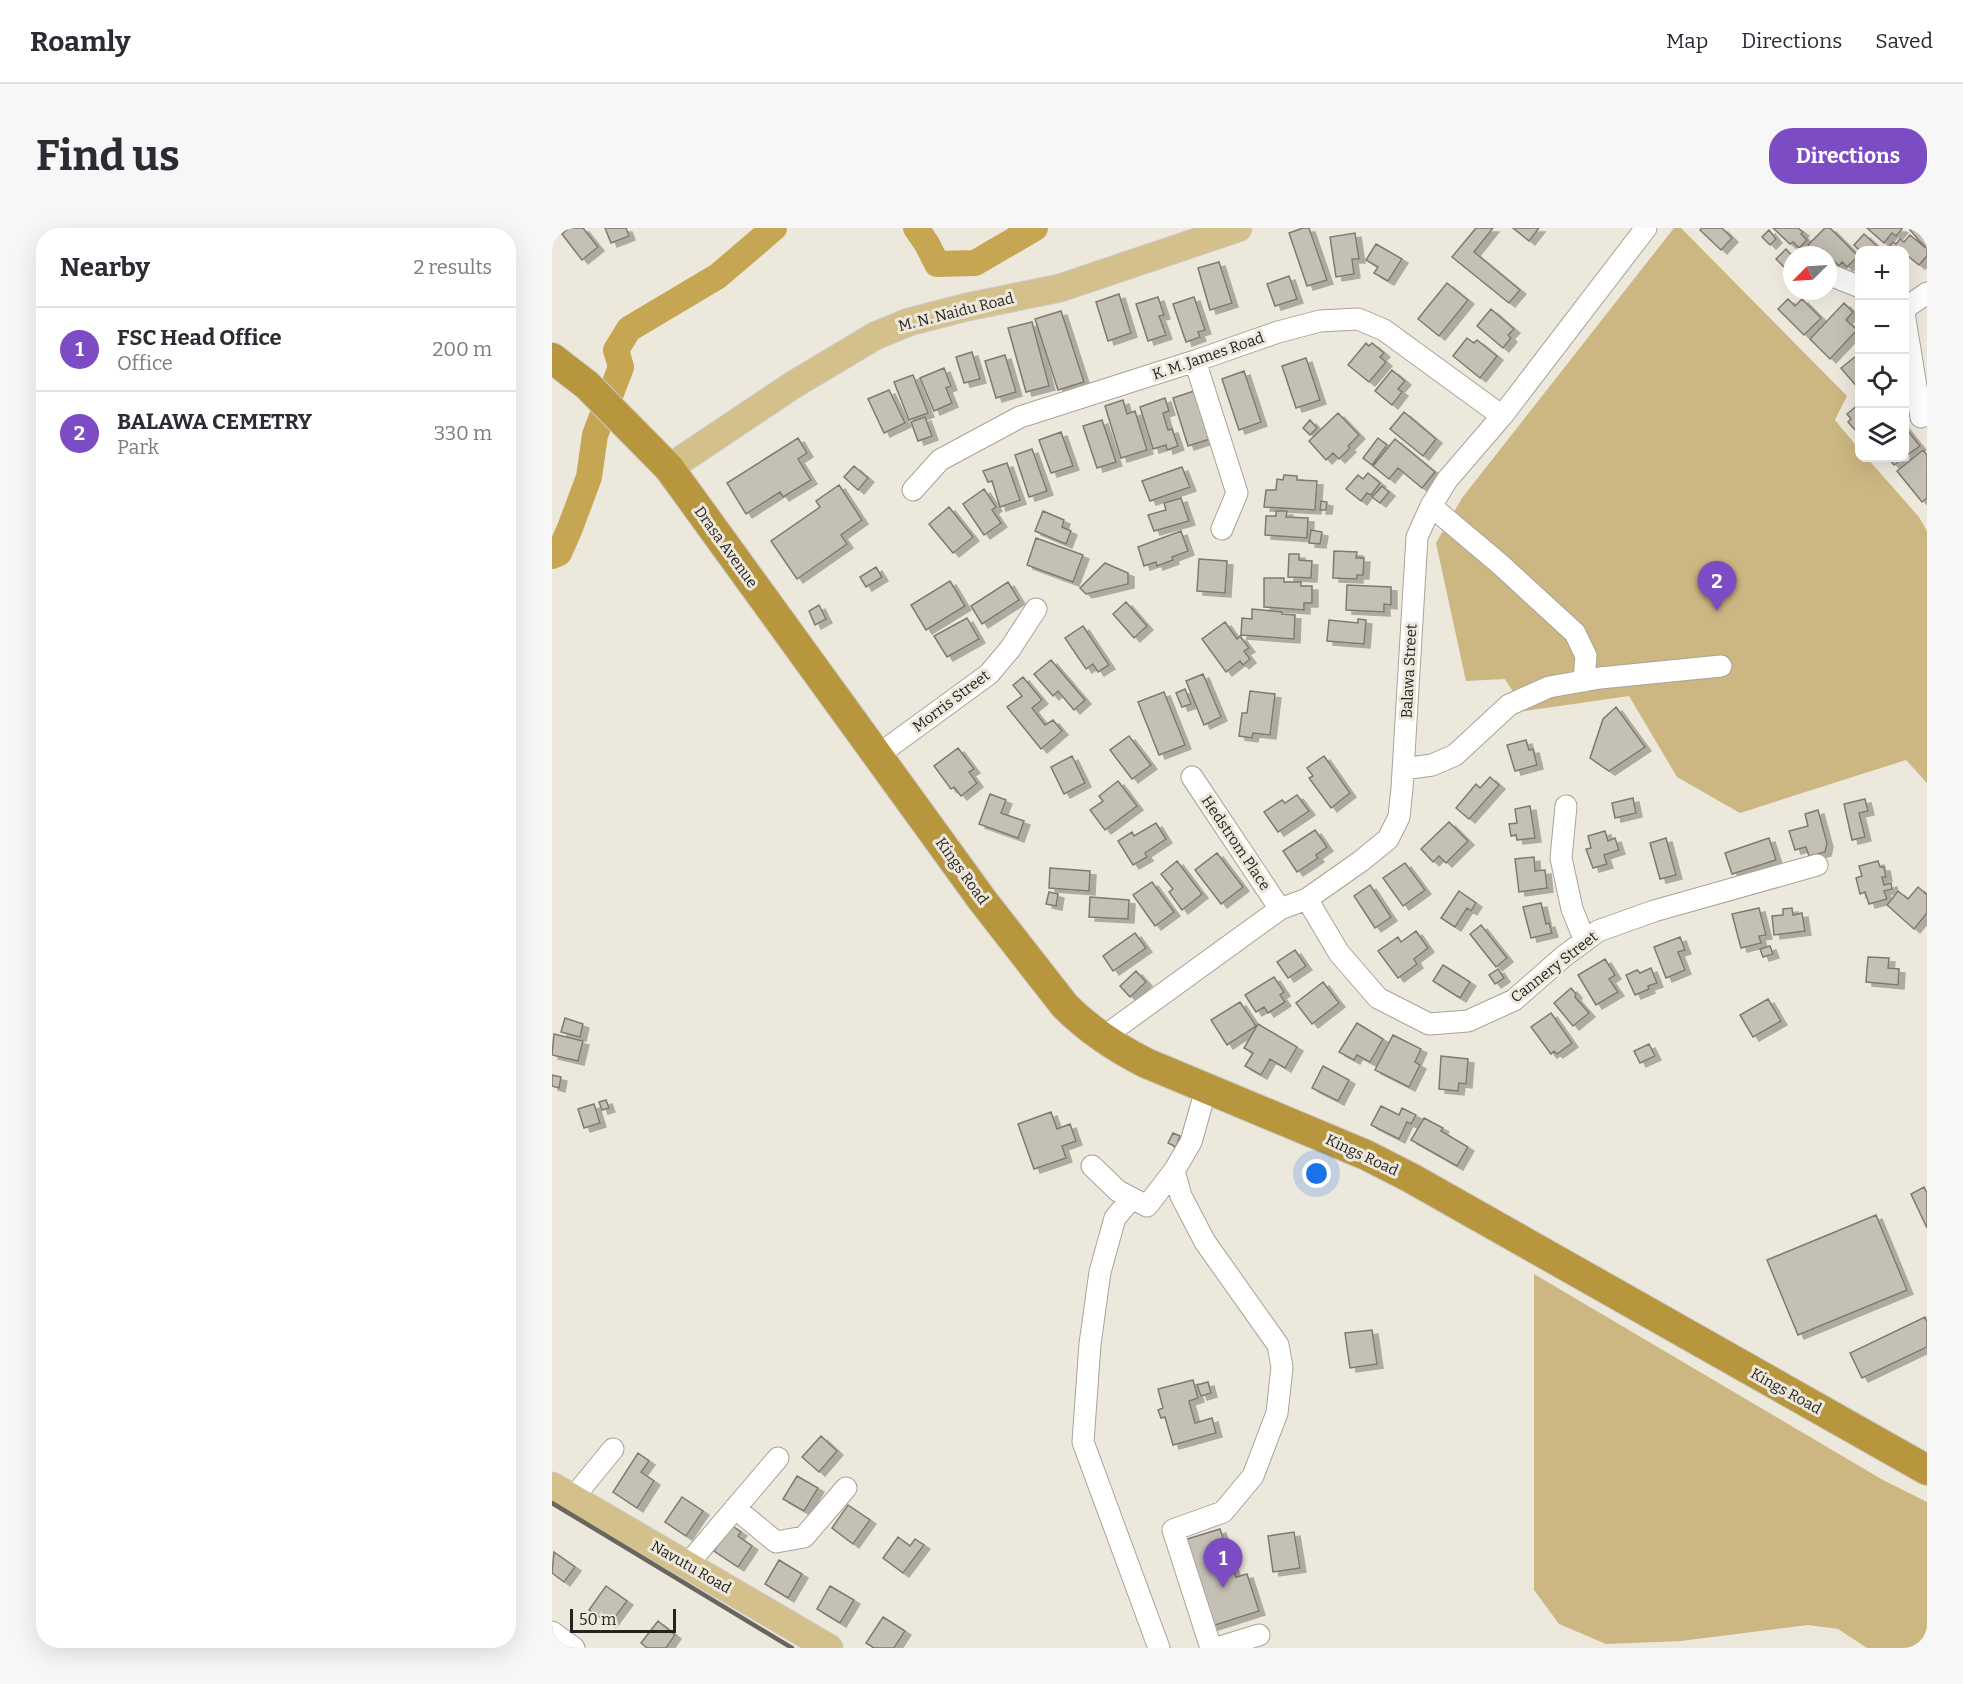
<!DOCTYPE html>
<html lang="en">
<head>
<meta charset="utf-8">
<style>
	:root { --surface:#fff; --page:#f7f7f7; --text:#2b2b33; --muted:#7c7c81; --line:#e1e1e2; --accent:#7b4cc4 }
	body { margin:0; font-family:Bitter,serif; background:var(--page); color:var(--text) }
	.controls { position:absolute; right:18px; top:18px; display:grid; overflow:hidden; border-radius:12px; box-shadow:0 6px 24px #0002 }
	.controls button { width:54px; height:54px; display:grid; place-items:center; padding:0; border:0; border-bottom:2px solid var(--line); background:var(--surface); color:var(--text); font:30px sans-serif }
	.compass { position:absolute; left:1231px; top:18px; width:54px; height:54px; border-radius:50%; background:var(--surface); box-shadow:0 6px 24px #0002; rotate:246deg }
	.scale { position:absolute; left:18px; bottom:15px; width:106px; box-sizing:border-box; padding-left:6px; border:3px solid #25231e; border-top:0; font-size:16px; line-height:21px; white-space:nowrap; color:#25231e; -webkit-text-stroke:4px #ede8dc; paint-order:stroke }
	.you { position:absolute; left:765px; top:946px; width:21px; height:21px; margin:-15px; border:4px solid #fff; border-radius:50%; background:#1a73e8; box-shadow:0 0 0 9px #1a73e833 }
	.badge { display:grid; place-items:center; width:39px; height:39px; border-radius:50%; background:var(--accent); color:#fff; font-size:20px; font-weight:700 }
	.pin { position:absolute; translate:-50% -50px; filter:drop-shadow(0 2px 3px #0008) }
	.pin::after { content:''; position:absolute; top:32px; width:21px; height:18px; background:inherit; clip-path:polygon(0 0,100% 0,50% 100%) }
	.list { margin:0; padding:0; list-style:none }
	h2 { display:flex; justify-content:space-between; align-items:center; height:78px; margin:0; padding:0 24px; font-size:26px }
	h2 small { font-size:20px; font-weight:400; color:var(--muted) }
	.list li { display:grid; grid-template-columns:39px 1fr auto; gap:18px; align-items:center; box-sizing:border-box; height:84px; padding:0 24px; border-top:2px solid var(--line) }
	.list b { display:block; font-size:22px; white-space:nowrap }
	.list p { margin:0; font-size:20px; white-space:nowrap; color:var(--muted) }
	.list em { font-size:20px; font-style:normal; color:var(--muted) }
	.icon { flex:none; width:33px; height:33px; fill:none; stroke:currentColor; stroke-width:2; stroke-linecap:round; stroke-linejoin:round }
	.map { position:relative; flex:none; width:1375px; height:1420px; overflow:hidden; border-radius:24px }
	header { display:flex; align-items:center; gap:36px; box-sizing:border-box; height:84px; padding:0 30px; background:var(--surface); border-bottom:2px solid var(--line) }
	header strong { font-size:28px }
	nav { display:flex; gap:33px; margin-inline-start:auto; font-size:21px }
	.intro { display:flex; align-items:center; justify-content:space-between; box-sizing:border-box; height:144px; padding:0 36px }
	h1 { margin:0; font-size:42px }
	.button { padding:15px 27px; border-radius:24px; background:var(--accent); color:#fff; font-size:21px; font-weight:700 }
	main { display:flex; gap:36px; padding:0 36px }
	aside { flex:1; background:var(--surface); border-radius:24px; box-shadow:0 6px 24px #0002 }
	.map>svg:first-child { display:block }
	.green { fill:#ccb783 }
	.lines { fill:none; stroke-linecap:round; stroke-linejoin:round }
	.river { stroke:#c6a553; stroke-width:26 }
	.building { fill:#c5c0b4; stroke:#7f7a70; stroke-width:1.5; filter:url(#shadow) }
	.minor-casing { stroke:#a8a398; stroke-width:23 }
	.major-casing { stroke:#cbcac9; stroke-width:29 }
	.highway-casing { stroke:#cbcac9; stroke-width:32 }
	.minor { stroke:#fff; stroke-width:21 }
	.major { stroke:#d4c08b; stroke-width:27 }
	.highway { stroke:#b8963d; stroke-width:30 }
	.rail { stroke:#68655e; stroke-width:4.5 }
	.labels { text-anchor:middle; stroke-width:6; stroke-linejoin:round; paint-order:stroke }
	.street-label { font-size:15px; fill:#25231e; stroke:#ede8dc }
</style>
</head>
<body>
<header>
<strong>Roamly</strong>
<nav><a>Map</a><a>Directions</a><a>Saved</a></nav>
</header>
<div class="intro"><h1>Find us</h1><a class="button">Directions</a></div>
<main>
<aside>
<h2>Nearby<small>2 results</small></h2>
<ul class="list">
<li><span class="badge">1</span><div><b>FSC Head Office</b><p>Office</p></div><em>200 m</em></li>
<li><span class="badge">2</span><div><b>BALAWA CEMETRY</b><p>Park</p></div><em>330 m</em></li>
</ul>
</aside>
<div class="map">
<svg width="1375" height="1420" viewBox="0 0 1375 1420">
	<defs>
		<filter id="shadow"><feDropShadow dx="6" dy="4" stdDeviation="0" flood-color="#0004"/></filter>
	</defs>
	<rect width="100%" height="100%" fill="#ede8dc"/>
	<path class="green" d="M1122,0H1129L1295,168L1283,192L1307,221L1308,230H1315L1367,289L1375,303V555L1354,532L1188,585L1125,549L1077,468L973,483L953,451L914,453L884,315L910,270Z
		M982,1046L1331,1252L1375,1274V1420H1315L1286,1401L1256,1397L1129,1413L1054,1416L1007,1396L982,1362Z"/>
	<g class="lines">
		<path class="river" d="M364,0L375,16L385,36L423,35L483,0
			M0,328L7,325L18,300L37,249L43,207L69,139L64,122L77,101L166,48L222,0"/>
	</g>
	<path class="building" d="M17,0H31L46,19L30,32L10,6Z
		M53,0H74L77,8L59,15Z
		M751,0H757L775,52L755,58L737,5Z
		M924,0H941L922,24L968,62L957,75L900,29Z
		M961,0H987L977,13Z
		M1150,0H1170L1180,10L1169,22L1148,2Z
		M1221,0H1246L1251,4L1249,6L1255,12L1247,20L1241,14L1238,16Z
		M1273,0H1278L1306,28L1295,39L1290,34L1287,38L1270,21L1265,26L1256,17Z
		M1315,0H1348L1350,1L1344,8L1340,5L1332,15Z
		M1360,0H1375L1374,20L1358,2Z
		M1217,2L1224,11L1218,17L1210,9Z
		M803,5L807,31H800L802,46L784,49L778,9Z
		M1312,6L1327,20L1325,22L1308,23L1302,17Z
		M1358,7L1375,21V28L1367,37L1352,25V22H1334L1341,14L1344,16L1348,11L1352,14Z
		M824,16L850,31L836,53L822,45L826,39L814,32Z
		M1234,21L1240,28V40L1237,44L1224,31Z
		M667,34L680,75L658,82L646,40Z
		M737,48L745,71L723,78L715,56Z
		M895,55L916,72L887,108L866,91Z
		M567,66L579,105L556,113L544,74Z
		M606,69L612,87L607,88L614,107L596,113L584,76Z
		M642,69L653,102L646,104L648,109L634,114L621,76Z
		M1236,71L1243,78L1250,71L1269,90L1252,107L1226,81Z
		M1292,75L1301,84L1294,92L1305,102L1278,131L1258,111Z
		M939,81L962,101L956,107L959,110L951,120L925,98Z
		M509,83L532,154L506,162L483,91Z
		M480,94L497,158L474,164L456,100Z
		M915,110L922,115L925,112L945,128L928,150L901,128Z
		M814,115L817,118L820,115L832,125L828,129L834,134L817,154L796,137Z
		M420,124L428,151L412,155L404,129Z
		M1308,125V158L1306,160L1289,140Z
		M453,127L464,164L444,170L433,133Z
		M754,130L768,172L744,180L730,138Z
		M392,140L399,158L394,160L400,175L382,183L368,150Z
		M840,142L853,153L846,161L850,164L840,177L823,163Z
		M692,143L709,194L687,202L670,151Z
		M361,147L376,185L357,192L342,154Z
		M337,162L353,195L332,205L316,171Z
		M642,163L658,211L636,218L621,170Z
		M613,170L617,183L611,185L616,202L620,201L626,218L615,222L614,217L601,221L588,179Z
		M571,172L575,186L583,183L595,222L569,230L553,178Z
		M1308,175V202L1305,204L1296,194L1299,191L1295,186Z
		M852,184L884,211L871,228L838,201Z
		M786,185L807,207L796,218L798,220L787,231L781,225L774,232L757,213Z
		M373,189L380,208L366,213L359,194Z
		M550,192L564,234L545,240L531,198Z
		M758,192L765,200L758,207L751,200Z
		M1352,198L1368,218L1352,229Z
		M509,204L521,238L499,245L487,212Z
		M246,210L255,225L246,231L259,252L231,269L228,264L194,286L175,255Z
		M826,210L835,217L820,237L811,230Z
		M843,211L883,244L870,260L846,240L837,251L821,238Z
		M480,221L495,263L477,269L463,227Z
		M1371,222L1375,227V270L1370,274L1345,243Z
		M1336,230H1352L1342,237Z
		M455,235L468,272L448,279L440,253L436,254L431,243Z
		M302,238L316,250L306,262L292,249Z
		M630,239L638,259L598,273L590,253Z
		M816,245L828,255L819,267L815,265L809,273L794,261L806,247L811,251Z
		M732,247L745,248V252L765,253L763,282L712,279L714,262H724L725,251L731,252Z
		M287,257L310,292L289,307L295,316L245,351L219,313L268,279L264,273Z
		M830,258L837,264L828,275L820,269Z
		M432,261L444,279L440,282L449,295L432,307L411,276Z
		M629,270L637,293L602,303L596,287L614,282L612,275Z
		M769,273L775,274L774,282H768Z
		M397,279L421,309L401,325L377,296Z
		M491,283L512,292L510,299L519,303L514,316L483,303Z
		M724,283H735L734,289L756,290L755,310L713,307L714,288H724Z
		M759,302L770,304L768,316L757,315Z
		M629,303L636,323L620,329L621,332L605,338L604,334L592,338L586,319Z
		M484,310L531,327L521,354L475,337Z
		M782,323L805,324L804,330H812L811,347H805V351L781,350Z
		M737,326H747V332L760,333L759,350L736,349Z
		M647,331L675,333L673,365L645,363Z
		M553,335L576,345V356L534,366L528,360Z
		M324,339L330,349L314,359L308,349Z
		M712,350H732V354H749V358H760V375H752V382L712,379Z
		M398,353L413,378L374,402L359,377Z
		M456,354L467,372L430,396L419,378Z
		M795,357L839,359V377L832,376V384L794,382Z
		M574,374L595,398L582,410L561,386Z
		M267,377L274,391L263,397L257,383Z
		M700,381L730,384V386L743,387L742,411L689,407L690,390L700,391Z
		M415,390L427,411L395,429L382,408Z
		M806,391L814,392L812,416L775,413L777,392L806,395Z
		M673,394L685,411L688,408L697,420L692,423L698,431L691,437L688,433L674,444L650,411Z
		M531,398L557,437L546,444L541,436L534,441L513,410Z
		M499,432L533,472L522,482L506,463L501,468L482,446Z
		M651,446L669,489L652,497L634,453Z
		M471,449L490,472L480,480L493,497L501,492L510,503L489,521L455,479L470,468L461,457Z
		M633,461L639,476L630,479L624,465Z
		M698,463L723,466L718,507L701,505L700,510L687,508L690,485H695Z
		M612,464L633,517L607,527L586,474Z
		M1064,479L1093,519L1057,543L1038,530L1051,491Z
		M577,508L599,537L580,551L558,522Z
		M974,512L977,522L981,521L985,537L963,543L955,517Z
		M406,520L422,541L417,544L425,555L409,568L402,559L399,561L382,538Z
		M520,528L533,555L512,566L499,539Z
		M772,528L798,565L779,580L757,550L761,548L755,540Z
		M938,549L947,557L917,591L904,580L924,556L928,560Z
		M566,553L585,578L553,602L538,582L551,573L547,568Z
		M438,566L454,572L449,585L472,593L466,610L427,596Z
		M745,567L757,583L726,604L712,584L730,572L733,575Z
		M1081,570L1084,585L1063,590L1060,575Z
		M1313,571L1316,583L1307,585L1313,609L1300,612L1292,576Z
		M978,578L983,610L965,612L964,607L959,608L957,596L965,595L963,581Z
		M1266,582L1275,615L1273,624L1257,628L1254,619L1243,622L1237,603L1256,598L1253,586Z
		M897,594L916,613L894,635L887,628L881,634L869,621Z
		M604,595L614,611L593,625L595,629L581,637L566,613L580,604L582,608Z
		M763,602L775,619L764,627L766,630L745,644L731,623Z
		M1053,603L1056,613L1063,610L1067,622L1052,627L1055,636L1041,640L1034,621L1039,620L1036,608Z
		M1114,610L1124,647L1108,651L1098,615Z
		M1217,610L1224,632L1180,646L1173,625Z
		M665,625L691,659L669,676L643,642Z
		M982,629L983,643L993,642L995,660L967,664L963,631Z
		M625,633L650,666L630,682L617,664L621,661L609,646Z
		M1326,633L1328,639H1332L1334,649H1330L1332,657L1339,655L1340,661L1332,663L1335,671L1317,676L1313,664L1308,666L1304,650L1310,648L1307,638Z
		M853,635L873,662L851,678L831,650Z
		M498,640L538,643L537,663L497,660Z
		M600,654L622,684L603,698L581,667Z
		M818,657L839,689L823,700L802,668Z
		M1366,659L1375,667V685L1362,701L1335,677L1346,663L1356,671Z
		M907,663L924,675L919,683L915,680L903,699L889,690Z
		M497,664L506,666L504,678L494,676Z
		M538,669L577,672L576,691L537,689Z
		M989,675L994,696L997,695L1000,705L979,710L971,679Z
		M1207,680L1214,707L1207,708L1209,715L1189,720L1180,686Z
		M1240,680L1241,687L1250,685L1253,703L1222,707L1220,688L1231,687V681Z
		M929,697L955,730L944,739L918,706Z
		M864,703L876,720L862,731L865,736L846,750L826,723L846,709L849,714Z
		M583,705L594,720L561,743L551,728Z
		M1128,709L1133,722L1126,724L1133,742L1114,750L1102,719Z
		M1218,718L1221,726L1211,729L1208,721Z
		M743,722L754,738L736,750L725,734Z
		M1316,729L1337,730L1336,740L1347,741L1346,757L1314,754Z
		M1053,731L1063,747L1057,751L1066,764L1044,777L1026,747Z
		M891,737L918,754L908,770L881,753Z
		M1099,740L1105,755L1096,758L1097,761L1083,767L1074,747L1085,742L1088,745Z
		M946,741L952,750L943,756L937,747Z
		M584,743L594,754L578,769L568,758Z
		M722,749L732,764L728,767L733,774L716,785L712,779L704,784L693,767Z
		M771,754L787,775L760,796L744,775Z
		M1019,760L1024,766L1023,769L1037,785L1021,798L1002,775Z
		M1216,771L1229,793L1201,809L1188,787Z
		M688,774L704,798L675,817L659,792Z
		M999,785L1020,815L1005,826L1002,823L999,826L979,799Z
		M13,790L31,796L28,809L9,804Z
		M805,795L831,811L818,834L805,827L802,832L787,824Z
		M706,796L745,819L733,840L718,831L709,847L693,838L701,825L692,820Z
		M2,806L31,813L26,833L0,827Z
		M841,807L869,821L863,834L868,837L857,859L823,842Z
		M1097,816L1103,828L1088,835L1082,823Z
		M889,828L916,831L914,856L907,855L906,863L887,861Z
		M771,838L797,852L786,873L760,860Z
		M0,847L9,849L7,860L0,858Z
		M54,872L57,880L50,882L47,874Z
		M42,876L48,895L32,900L26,881Z
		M829,878L847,887L850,880L864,887L859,896L855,894L847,911L819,897Z
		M499,884L505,901L518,896L524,913L510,918L514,930L482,941L466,896Z
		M872,890L891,900L889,903L916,919L905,938L859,912Z
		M621,905L628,908L624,919L616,915Z
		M1372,959L1375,965V1000L1359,966Z
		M1324,987L1355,1062L1246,1107L1215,1032Z
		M1373,1089L1375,1094V1119L1310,1150L1298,1125Z
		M820,1102L825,1136L798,1140L793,1105Z
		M641,1152L646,1170L637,1173L643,1195L660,1190L664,1205L621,1217L613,1189L609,1190L606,1182L611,1180L606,1161Z
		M656,1154L659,1165L649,1168L645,1157Z
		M269,1208L285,1223L267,1244L250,1229Z
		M86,1225L97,1233L89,1244L102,1253L85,1280L61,1264Z
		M245,1248L266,1260L252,1283L231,1271Z
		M130,1269L151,1283L134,1308L113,1294Z
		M296,1277L318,1292L301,1316L280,1300Z
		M179,1297L189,1304L186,1308L200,1318L186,1339L162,1323Z
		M668,1301L684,1349L695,1346L707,1383L660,1398L632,1312Z
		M742,1304L748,1340L721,1344L716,1308Z
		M346,1309L358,1318L363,1311L372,1317L351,1345L331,1330Z
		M2,1324L23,1339L12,1354L0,1345Z
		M227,1332L250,1346L236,1370L213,1356Z
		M54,1358L75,1373L58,1396L37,1382Z
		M278,1358L302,1372L288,1395L265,1381Z
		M331,1389L353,1403L342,1420H322L314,1415Z
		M106,1393L123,1407L114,1420H95L89,1415Z"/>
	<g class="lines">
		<defs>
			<path id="minor" d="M1276,46L1308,59
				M1352,81L1375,65
				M1352,85L1369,189
				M643,133L685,265L670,301
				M361,262L388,232L468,189L643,133L726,104L768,93L806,91L832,102L950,188
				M879,278L949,337L1023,405L1034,428L1032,453
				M326,527L437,446L458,421L484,381
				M851,541L880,537L903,527L957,477L997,459L1048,450L1169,438
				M640,549L728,681
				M1014,578L1009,630L1020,681L1033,713
				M755,671L787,725L826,770L877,796L916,793L962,772L1011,729L1046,703L1102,683L1265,637
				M550,810L728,681L755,671L809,633L836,611L847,589L850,560L865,309L879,278L895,252L950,188L1094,0
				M654,861L639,914L622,943L629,968L653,1014L726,1117L730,1139L725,1185L701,1248L671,1284L621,1302L659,1420
				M540,938L566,963L595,978L622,943
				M580,970L563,990L548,1044L538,1116L531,1214L607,1420
				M21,1270L61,1221
				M183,1280L224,1314L252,1309L294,1260
				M135,1337L226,1230
				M0,1404L22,1420
				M665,1420L707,1407"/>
			<path id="major" d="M117,240L241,157L323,108L357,94L415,79L508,60L686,0
				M0,1258L277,1420"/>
			<path id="highway" d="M0,130L35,157L117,240L431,673L513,778C537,802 564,820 594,835L814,927L859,950L1375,1242"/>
		</defs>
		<use href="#minor" class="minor-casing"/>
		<use href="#major" class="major-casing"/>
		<use href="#highway" class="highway-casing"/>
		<use href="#minor" class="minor"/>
		<use href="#major" class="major"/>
		<use href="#highway" class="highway"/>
		<path class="rail" d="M0,1275L240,1420"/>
	</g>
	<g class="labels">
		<g class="street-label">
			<text transform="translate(404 84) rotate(-14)" y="5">M. N. Naidu Road</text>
			<text transform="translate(656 128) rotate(-19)" y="5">K. M. James Road</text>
			<text transform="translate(174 319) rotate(54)" y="5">Drasa Avenue</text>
			<text transform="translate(857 443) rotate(-87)" y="5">Balawa Street</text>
			<text transform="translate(399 473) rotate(-37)" y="5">Morris Street</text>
			<text transform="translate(684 615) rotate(56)" y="5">Hedstrom Place</text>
			<text transform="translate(410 643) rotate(54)" y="5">Kings Road</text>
			<text transform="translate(1002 739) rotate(-38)" y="5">Cannery Street</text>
			<text transform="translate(810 927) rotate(25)" y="5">Kings Road</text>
			<text transform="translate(1234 1163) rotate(29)" y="5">Kings Road</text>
			<text transform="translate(139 1339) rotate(30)" y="5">Navutu Road</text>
		</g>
	</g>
</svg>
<div class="controls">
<button>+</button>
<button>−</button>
<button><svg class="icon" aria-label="locate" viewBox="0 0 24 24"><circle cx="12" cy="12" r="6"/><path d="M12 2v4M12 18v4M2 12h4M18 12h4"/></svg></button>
<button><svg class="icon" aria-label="layers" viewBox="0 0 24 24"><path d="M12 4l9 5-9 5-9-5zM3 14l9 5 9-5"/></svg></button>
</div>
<svg class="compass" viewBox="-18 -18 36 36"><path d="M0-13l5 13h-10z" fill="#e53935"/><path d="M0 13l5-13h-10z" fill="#7c7c81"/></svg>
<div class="scale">50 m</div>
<div class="you"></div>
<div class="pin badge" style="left:671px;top:1360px">1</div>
<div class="pin badge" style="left:1165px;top:383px">2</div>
</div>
</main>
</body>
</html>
